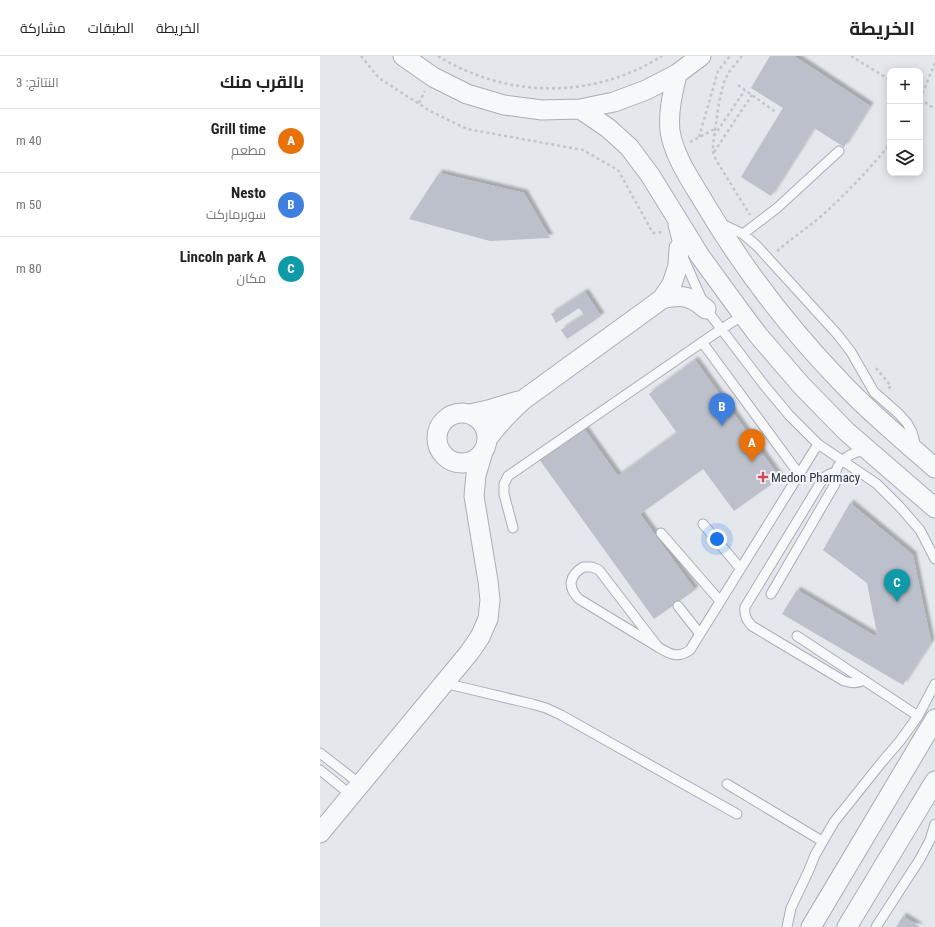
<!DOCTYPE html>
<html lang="ar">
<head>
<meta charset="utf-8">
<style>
	:root { --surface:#fff; --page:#f6f6f6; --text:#222; --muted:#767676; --line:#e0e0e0; --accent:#d1495b }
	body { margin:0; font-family:"Roboto Condensed",Cairo,sans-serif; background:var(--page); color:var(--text); direction:rtl }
	.controls { position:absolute; right:12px; top:12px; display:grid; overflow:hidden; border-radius:8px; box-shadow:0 2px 10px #0003 }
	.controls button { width:36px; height:36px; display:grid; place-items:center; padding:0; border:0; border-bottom:1px solid var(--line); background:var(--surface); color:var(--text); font:20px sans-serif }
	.you { position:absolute; left:397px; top:483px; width:14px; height:14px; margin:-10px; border:3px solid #fff; border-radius:50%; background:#1a73e8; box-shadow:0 0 0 6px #1a73e833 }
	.badge { display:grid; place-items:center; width:26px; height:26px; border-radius:50%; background:var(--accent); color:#fff; font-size:13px; font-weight:700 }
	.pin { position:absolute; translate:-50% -33px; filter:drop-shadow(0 1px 2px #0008) }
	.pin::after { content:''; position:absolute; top:21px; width:14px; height:12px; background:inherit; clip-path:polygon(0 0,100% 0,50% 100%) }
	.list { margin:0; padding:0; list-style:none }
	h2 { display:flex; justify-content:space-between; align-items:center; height:52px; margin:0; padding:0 16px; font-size:17px }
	h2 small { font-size:13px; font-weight:400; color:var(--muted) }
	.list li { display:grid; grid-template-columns:26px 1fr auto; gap:12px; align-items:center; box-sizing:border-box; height:64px; padding:0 16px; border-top:1px solid var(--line) }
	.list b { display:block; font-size:15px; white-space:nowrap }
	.list p { margin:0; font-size:13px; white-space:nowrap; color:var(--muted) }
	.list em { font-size:13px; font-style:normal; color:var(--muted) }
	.icon { flex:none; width:22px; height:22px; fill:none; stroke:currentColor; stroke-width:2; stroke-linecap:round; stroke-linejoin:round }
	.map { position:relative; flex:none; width:615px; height:871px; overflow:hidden; direction:ltr }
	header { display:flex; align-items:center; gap:24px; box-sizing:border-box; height:56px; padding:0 20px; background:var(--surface); border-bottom:1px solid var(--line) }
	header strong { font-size:19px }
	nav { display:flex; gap:22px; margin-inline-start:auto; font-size:14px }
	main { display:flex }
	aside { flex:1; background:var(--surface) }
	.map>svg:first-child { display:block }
	.building { fill:#bbc0ca; filter:url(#shadow) }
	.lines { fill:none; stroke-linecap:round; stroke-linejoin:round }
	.service-casing { stroke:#a9aeb7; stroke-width:11 }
	.minor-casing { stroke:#a9aeb7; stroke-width:21 }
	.path { stroke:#c2c5cb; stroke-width:2.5; stroke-dasharray:3 3; stroke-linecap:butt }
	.service { stroke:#f7f8fa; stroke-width:9 }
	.minor { stroke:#f7f8fa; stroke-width:19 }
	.poi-dot { fill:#d1495b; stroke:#f4f6f9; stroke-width:1.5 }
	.labels { text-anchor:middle; stroke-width:4; stroke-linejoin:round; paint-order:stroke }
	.poi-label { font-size:13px; fill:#2b3445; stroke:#f4f6f9; text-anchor:start }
</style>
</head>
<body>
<header>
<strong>الخريطة</strong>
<nav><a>الخريطة</a><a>الطبقات</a><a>مشاركة</a></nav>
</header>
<main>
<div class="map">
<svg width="615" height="871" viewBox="0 0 615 871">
	<defs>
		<filter id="shadow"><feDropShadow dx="3.5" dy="-3.5" stdDeviation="1" flood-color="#0004"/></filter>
	</defs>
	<rect width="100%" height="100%" fill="#e4e7ec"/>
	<path class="building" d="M450,0H474L550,50L524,91L494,72L451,140L421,121L463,52L431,32Z
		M119,117L204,137L230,182L170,185L89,163Z
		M265,236L281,260L247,283L241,274L264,259L259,252L236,267L231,258Z
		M375,304L460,422L414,455L383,413L320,458L375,534L334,563L219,403L263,371L298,420L357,377L329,338Z
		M530,447L593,499L611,586L583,629L462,558L477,534L555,580L557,578L547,527L503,494Z
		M583,860L600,871H576Z"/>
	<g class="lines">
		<defs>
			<path id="service" d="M402,168L423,178L437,190L518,279L531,296L554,336L579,358L587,367L592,376L596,391
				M353,169L359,192L386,253L444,329L469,359L498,388L557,428L580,451L600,474L615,503
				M423,178L457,152L519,95
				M382,286L479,418
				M515,416C508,418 505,420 501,426L425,551C424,559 426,564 432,570L524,625C532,627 536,628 544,624
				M383,468L420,512
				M193,472L184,438V428L188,420L397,276L423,259
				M341,477L400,545
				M263,511H272L279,514L338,591L259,543C247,531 249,520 263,511Z
				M451,538L515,428C516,424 515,418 516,415C520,401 534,397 546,393
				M358,550L380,578
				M477,580L598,660
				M338,591C350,598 357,603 370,594L498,388
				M124,627L212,648L226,652L241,659L417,758
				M0,697L40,728
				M0,714L31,739
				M407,728L502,785
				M467,871L471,852L489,814L495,799L514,766L562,706L580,685L598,660L615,628
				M556,871L600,803L610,784L615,768"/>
			<path id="minor" d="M83,0L113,21L147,38L184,49L222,54L260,53L294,46L326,34L357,18L381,0
				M357,18C353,36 348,55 350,75C354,101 372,126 385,148C423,212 469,272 521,326C550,357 583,384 615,412
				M260,53L288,72L309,91L330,119L380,200L423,259L438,279L481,329L527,376L615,452
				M342,243C362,238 371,240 386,253
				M117 382a25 25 0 1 1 50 0a25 25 0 1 1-50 0Z
				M150,358L168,354L198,345
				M168,382C178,368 190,356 203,344L342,243L352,228L358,210L359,192
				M0,777L149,597L160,581L168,563L170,544L168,525L154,440L156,419L162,399
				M491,871L615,663
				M527,871L615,725"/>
		</defs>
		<use href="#service" class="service-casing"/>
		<use href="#minor" class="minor-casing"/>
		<path class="path" d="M41,0L59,22L110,55L147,73L263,94L298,114L333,177L342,176
			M118,0C130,8 144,14 157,19C218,42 287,35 342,0
			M422,0L409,16L404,26L399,46L393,89V96L396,104L430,159
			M531,0L570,24
			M418,29L457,57
			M600,43L615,7
			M600,43L615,53
			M99,47L105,35
			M394,80L425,34
			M379,81L398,15L410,0
			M370,86L395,73
			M394,96L432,39
			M457,195C470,184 484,174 498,163C524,140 548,115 570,88
			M556,312L571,330L568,333"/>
		<use href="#service" class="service"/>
		<use href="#minor" class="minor"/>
	</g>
	<path class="poi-dot" d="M441 415h4v4h4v4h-4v4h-4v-4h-4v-4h4z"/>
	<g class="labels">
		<g class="poi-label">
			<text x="451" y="426">Medon Pharmacy</text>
		</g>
	</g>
</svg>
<div class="controls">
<button>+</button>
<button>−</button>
<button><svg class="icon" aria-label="layers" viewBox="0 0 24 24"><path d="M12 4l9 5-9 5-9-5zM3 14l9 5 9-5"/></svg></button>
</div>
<div class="you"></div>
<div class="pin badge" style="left:432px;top:406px;background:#e8710a">A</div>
<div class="pin badge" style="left:402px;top:370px;background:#3f7fe0">B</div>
<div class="pin badge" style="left:577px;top:546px;background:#0f9aa8">C</div>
</div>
<aside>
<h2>بالقرب منك<small>النتائج: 3</small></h2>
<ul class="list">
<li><span class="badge" style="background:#e8710a">A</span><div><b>Grill time</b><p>مطعم</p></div><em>40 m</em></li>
<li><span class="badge" style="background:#3f7fe0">B</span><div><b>Nesto</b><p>سوبرماركت</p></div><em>50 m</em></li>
<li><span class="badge" style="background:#0f9aa8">C</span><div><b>Lincoln park A</b><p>مكان</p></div><em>80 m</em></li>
</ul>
</aside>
</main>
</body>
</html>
